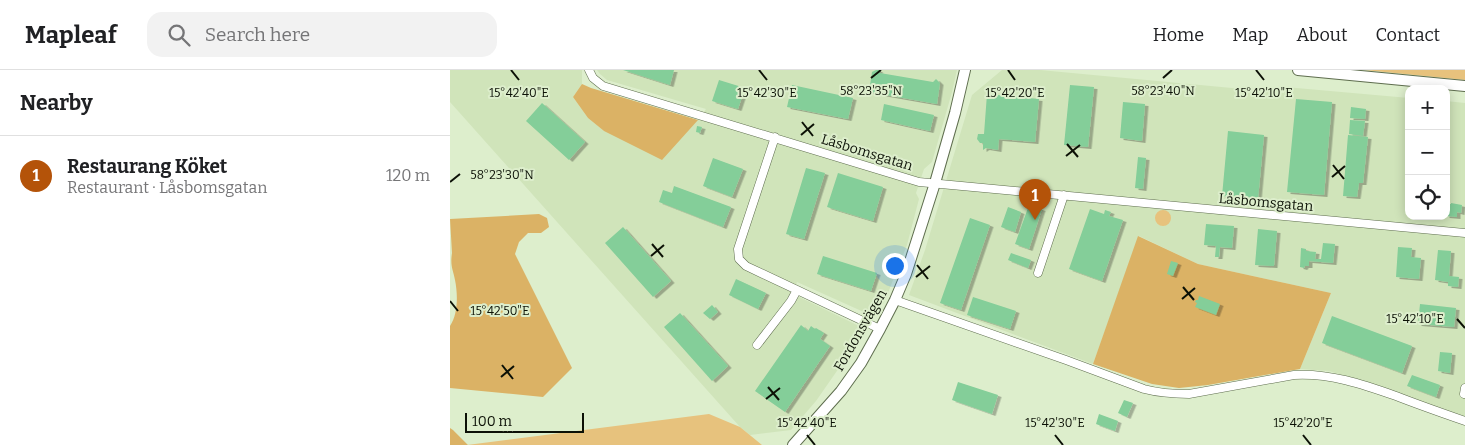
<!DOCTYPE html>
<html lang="en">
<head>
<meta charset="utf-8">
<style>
	:root { --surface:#fff; --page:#f2f2f2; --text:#202124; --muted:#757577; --line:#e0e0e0; --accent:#b45309 }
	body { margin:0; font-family:Bitter,serif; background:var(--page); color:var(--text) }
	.controls { position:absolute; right:15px; top:15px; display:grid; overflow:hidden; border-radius:10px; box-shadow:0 2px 12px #0003 }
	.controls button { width:45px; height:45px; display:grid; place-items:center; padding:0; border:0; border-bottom:1px solid var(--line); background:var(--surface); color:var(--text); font:25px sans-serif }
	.scale { position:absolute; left:15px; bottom:12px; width:119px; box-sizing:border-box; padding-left:5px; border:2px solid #0c1106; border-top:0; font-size:14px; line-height:18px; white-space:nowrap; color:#0c1106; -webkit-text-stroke:4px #dec; paint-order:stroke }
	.you { position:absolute; left:444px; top:195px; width:18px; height:18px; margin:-12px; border:4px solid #fff; border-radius:50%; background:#1a73e8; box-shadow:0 0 0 8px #1a73e833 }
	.badge { display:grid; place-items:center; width:32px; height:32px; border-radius:50%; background:var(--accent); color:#fff; font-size:16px; font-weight:700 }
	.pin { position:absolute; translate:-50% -41px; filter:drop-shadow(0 1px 2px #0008) }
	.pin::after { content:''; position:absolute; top:26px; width:18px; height:15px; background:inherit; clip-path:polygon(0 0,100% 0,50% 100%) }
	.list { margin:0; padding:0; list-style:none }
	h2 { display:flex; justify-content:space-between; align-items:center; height:65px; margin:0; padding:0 20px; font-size:21px }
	h2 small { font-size:16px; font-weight:400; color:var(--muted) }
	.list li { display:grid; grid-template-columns:32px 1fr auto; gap:15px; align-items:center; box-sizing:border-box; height:80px; padding:0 20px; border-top:1px solid var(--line) }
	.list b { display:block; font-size:19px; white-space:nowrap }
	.list p { margin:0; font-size:16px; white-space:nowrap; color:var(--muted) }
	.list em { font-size:16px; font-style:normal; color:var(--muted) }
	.icon { flex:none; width:28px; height:28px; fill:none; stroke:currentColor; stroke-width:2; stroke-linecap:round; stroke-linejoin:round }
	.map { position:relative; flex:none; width:1015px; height:375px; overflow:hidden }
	header { display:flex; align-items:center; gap:30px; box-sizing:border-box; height:70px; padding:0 25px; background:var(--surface); border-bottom:1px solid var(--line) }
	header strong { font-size:24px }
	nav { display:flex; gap:28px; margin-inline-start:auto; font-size:18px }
	.search { width:350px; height:45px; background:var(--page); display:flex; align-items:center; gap:12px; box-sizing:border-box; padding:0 18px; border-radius:15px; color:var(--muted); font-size:19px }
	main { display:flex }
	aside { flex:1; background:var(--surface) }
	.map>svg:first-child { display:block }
	.built { fill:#d0e4ba }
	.green { fill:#e7c27d }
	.forest { fill:#dbb265 }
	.building { fill:#84ce99; filter:url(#shadow) }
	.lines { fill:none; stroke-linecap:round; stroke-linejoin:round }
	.minor-casing { stroke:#5e6d4e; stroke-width:9 }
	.tertiary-casing { stroke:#5e6d4e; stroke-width:12 }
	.minor { stroke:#fff; stroke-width:8 }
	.tertiary { stroke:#fff; stroke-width:10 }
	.ticks { fill:none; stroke:#0c1106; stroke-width:2 }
	.labels { text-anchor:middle; stroke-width:4; stroke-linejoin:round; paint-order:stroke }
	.street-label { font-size:14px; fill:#0c1106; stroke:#dec }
	.ticks-label { font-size:12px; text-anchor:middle; fill:#0c1106; stroke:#dec; stroke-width:4; stroke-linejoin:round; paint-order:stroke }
</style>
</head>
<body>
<header>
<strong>Mapleaf</strong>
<div class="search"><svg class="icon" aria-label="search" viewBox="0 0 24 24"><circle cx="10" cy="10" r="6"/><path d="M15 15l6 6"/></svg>Search here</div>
<nav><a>Home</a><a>Map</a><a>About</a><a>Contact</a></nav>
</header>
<main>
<aside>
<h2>Nearby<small></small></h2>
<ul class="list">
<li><span class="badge">1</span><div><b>Restaurang Köket</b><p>Restaurant · Låsbomsgatan</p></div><em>120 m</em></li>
</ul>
</aside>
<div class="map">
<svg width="1015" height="375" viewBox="0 0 1015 375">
	<defs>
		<filter id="shadow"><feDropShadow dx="3.5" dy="2" stdDeviation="0" flood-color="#0004"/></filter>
	</defs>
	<rect width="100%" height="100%" fill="#dec"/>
	<path class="built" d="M0,0H132V14L123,27L138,48L154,61L248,50L256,39L157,10L150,4L147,0H507L502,22L482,92L474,99L466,123L469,129L457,175L434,233L426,241H418L416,243L347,212L343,224L407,255L412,265L366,331L341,360L300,365L290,357L0,32Z
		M552,0H590L834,23L835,17L959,28V146H996V31L1015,33V348L913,311L879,301L850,299L881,223L748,194L689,166L643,294L459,225L475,180L522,25Z"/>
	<path class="green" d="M914,0H1015V10Z
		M705 148a8 8 0 1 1 16 0a8 8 0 1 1-16 0Z
		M259,344L290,357L312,375H17Z"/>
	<path class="forest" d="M132,14L141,18L248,50L212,90L154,61L138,48L123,27Z
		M89,144L97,148L99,157L91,163H78L69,172L65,184L122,298L93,327L0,318V256C8,244 8,225 5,210C3,199 0,197 2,183L0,149Z
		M688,166L748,194L881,223L850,299L758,315L729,318L702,314L643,294Z
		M0,358L3,360L18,375H0Z"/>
	<path class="building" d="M173,0H224L220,15Z
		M426,0H429L430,3L483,12L486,9L490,13L487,34L419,22L422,2Z
		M269,10L295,18L288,39L262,31Z
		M342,15L403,28L398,49L337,37Z
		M620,15L644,17L638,77L614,75Z
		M537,24L589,29L585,72L549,69L548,80L536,78L533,80V73H530L527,69L528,64H534Z
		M846,29L882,32L874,125L837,122Z
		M673,32L695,34L692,71L670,68Z
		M92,33L135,72L119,90L76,51Z
		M434,34L484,45L480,61L431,50Z
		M901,37L916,39L915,49L900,48Z
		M900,50L915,51L913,66L899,64Z
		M247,56L252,57L250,63L246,62Z
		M778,61L814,65L808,129L772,126Z
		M898,65L918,67L913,113H909L907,127L893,126Z
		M688,87L696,88L693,119L685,118Z
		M263,88L293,99L282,127L253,116Z
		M356,98L375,103L354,169L336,164Z
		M388,103L433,117L423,151L377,137Z
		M224,116L281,137L273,157L209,132L213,120L222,123Z
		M1001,133L1012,135L1011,143L1007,142V147L996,146V134H1001Z
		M579,135L592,139L579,179L565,174Z
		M558,137L571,142L565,162L551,157Z
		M640,139L654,144L655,140L661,142L659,146L673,150L652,211L619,199Z
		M520,148L540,155L511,240L490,233Z
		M756,154L784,156L782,178L770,177L769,187H765L766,176L754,175Z
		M173,157L221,211L203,227L155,173Z
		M808,159L827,161L824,196L805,195Z
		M873,173L885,174L883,193L859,191V196H855L854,198L850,197L851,178L856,179V181L866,182L865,189H871Z
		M948,177L962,178L961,187L971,188L969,209L946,207Z
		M988,180L1001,181L999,206L1009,207L1008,217L998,216V212L985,210Z
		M561,183L581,190L578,198L558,190Z
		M373,186L427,203L421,221L367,204Z
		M721,191L728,193L723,206L717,204Z
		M286,209L316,223L308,239L279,225Z
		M749,226L770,234L766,245L745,237L747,233L745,232L746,230H748Z
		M523,227L566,241L560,259L517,245Z
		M970,234L1006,238L1004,257L968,254Z
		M262,235L268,242L260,249L253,243Z
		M230,243L278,296L262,311L214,257Z
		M882,246L962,276L952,303L872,273Z
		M351,255L358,261L361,256L365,259L366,258L374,263L370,269L380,276L335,342L305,321Z
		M990,282L1002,283L1000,303L988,301Z
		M962,305L990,315L986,327L957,316Z
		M508,312L548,325L542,344L502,330Z
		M674,330L683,333L677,347L668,343Z
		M649,344L668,351L665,361L646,354Z"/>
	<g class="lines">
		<defs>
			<path id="minor" d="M139,0L143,8L153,16L469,112L1015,163
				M325,67L288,179L289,189L296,196L430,259
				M588,203L614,125
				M445,230L616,290L694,319C709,323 723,324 739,324L844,305C880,303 912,314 946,326C969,335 992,343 1015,351
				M307,275L341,231L347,220
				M1014,324L1015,318"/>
			<path id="tertiary" d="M848,0L1015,16
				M343,375L391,321L411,293L430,259L445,230L456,204L485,113L505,43L515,0"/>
		</defs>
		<use href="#minor" class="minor-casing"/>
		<use href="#tertiary" class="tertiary-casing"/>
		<use href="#minor" class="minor"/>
		<use href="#tertiary" class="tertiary"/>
	</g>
	<path class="ticks" d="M61,0L69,10M309,0L317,10M558,0L565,10M806,0L814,10M421,8L431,0M713,8L722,0M352,52L363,66M351,65L364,54M617,74L628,87M616,86L630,75M883,95L894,109M882,107L895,96M0,112L10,104M202,174L213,187M201,186L214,175M467,195L478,209M466,207L480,196M733,217L744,230M732,229L745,218M0,231L8,241M1007,249L1015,258M52,295L63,309M51,307L64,296M318,317L329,330M316,329L330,318M357,365L365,375M605,365L613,375M853,365L861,375"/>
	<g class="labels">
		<g class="street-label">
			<text transform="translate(417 82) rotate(17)" y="5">Låsbomsgatan</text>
			<text transform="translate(816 132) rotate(5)" y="5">Låsbomsgatan</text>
			<text transform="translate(410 260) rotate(-60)" y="5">Fordonsvägen</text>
		</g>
	</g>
	<g class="ticks-label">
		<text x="421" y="25">58°23'35"N</text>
		<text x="713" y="25">58°23'40"N</text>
		<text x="69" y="27">15°42'40"E</text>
		<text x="317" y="27">15°42'30"E</text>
		<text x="565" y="27">15°42'20"E</text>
		<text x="814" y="27">15°42'10"E</text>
		<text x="52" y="109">58°23'30"N</text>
		<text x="50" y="245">15°42'50"E</text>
		<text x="965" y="253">15°42'10"E</text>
		<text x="357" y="357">15°42'40"E</text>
		<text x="605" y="357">15°42'30"E</text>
		<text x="853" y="357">15°42'20"E</text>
	</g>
</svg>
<div class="controls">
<button>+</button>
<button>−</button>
<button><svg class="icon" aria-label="locate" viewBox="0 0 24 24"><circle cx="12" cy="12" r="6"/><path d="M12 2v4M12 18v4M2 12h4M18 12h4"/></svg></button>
</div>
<div class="scale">100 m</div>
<div class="you"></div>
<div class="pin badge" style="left:585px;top:150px">1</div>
</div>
</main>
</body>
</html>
